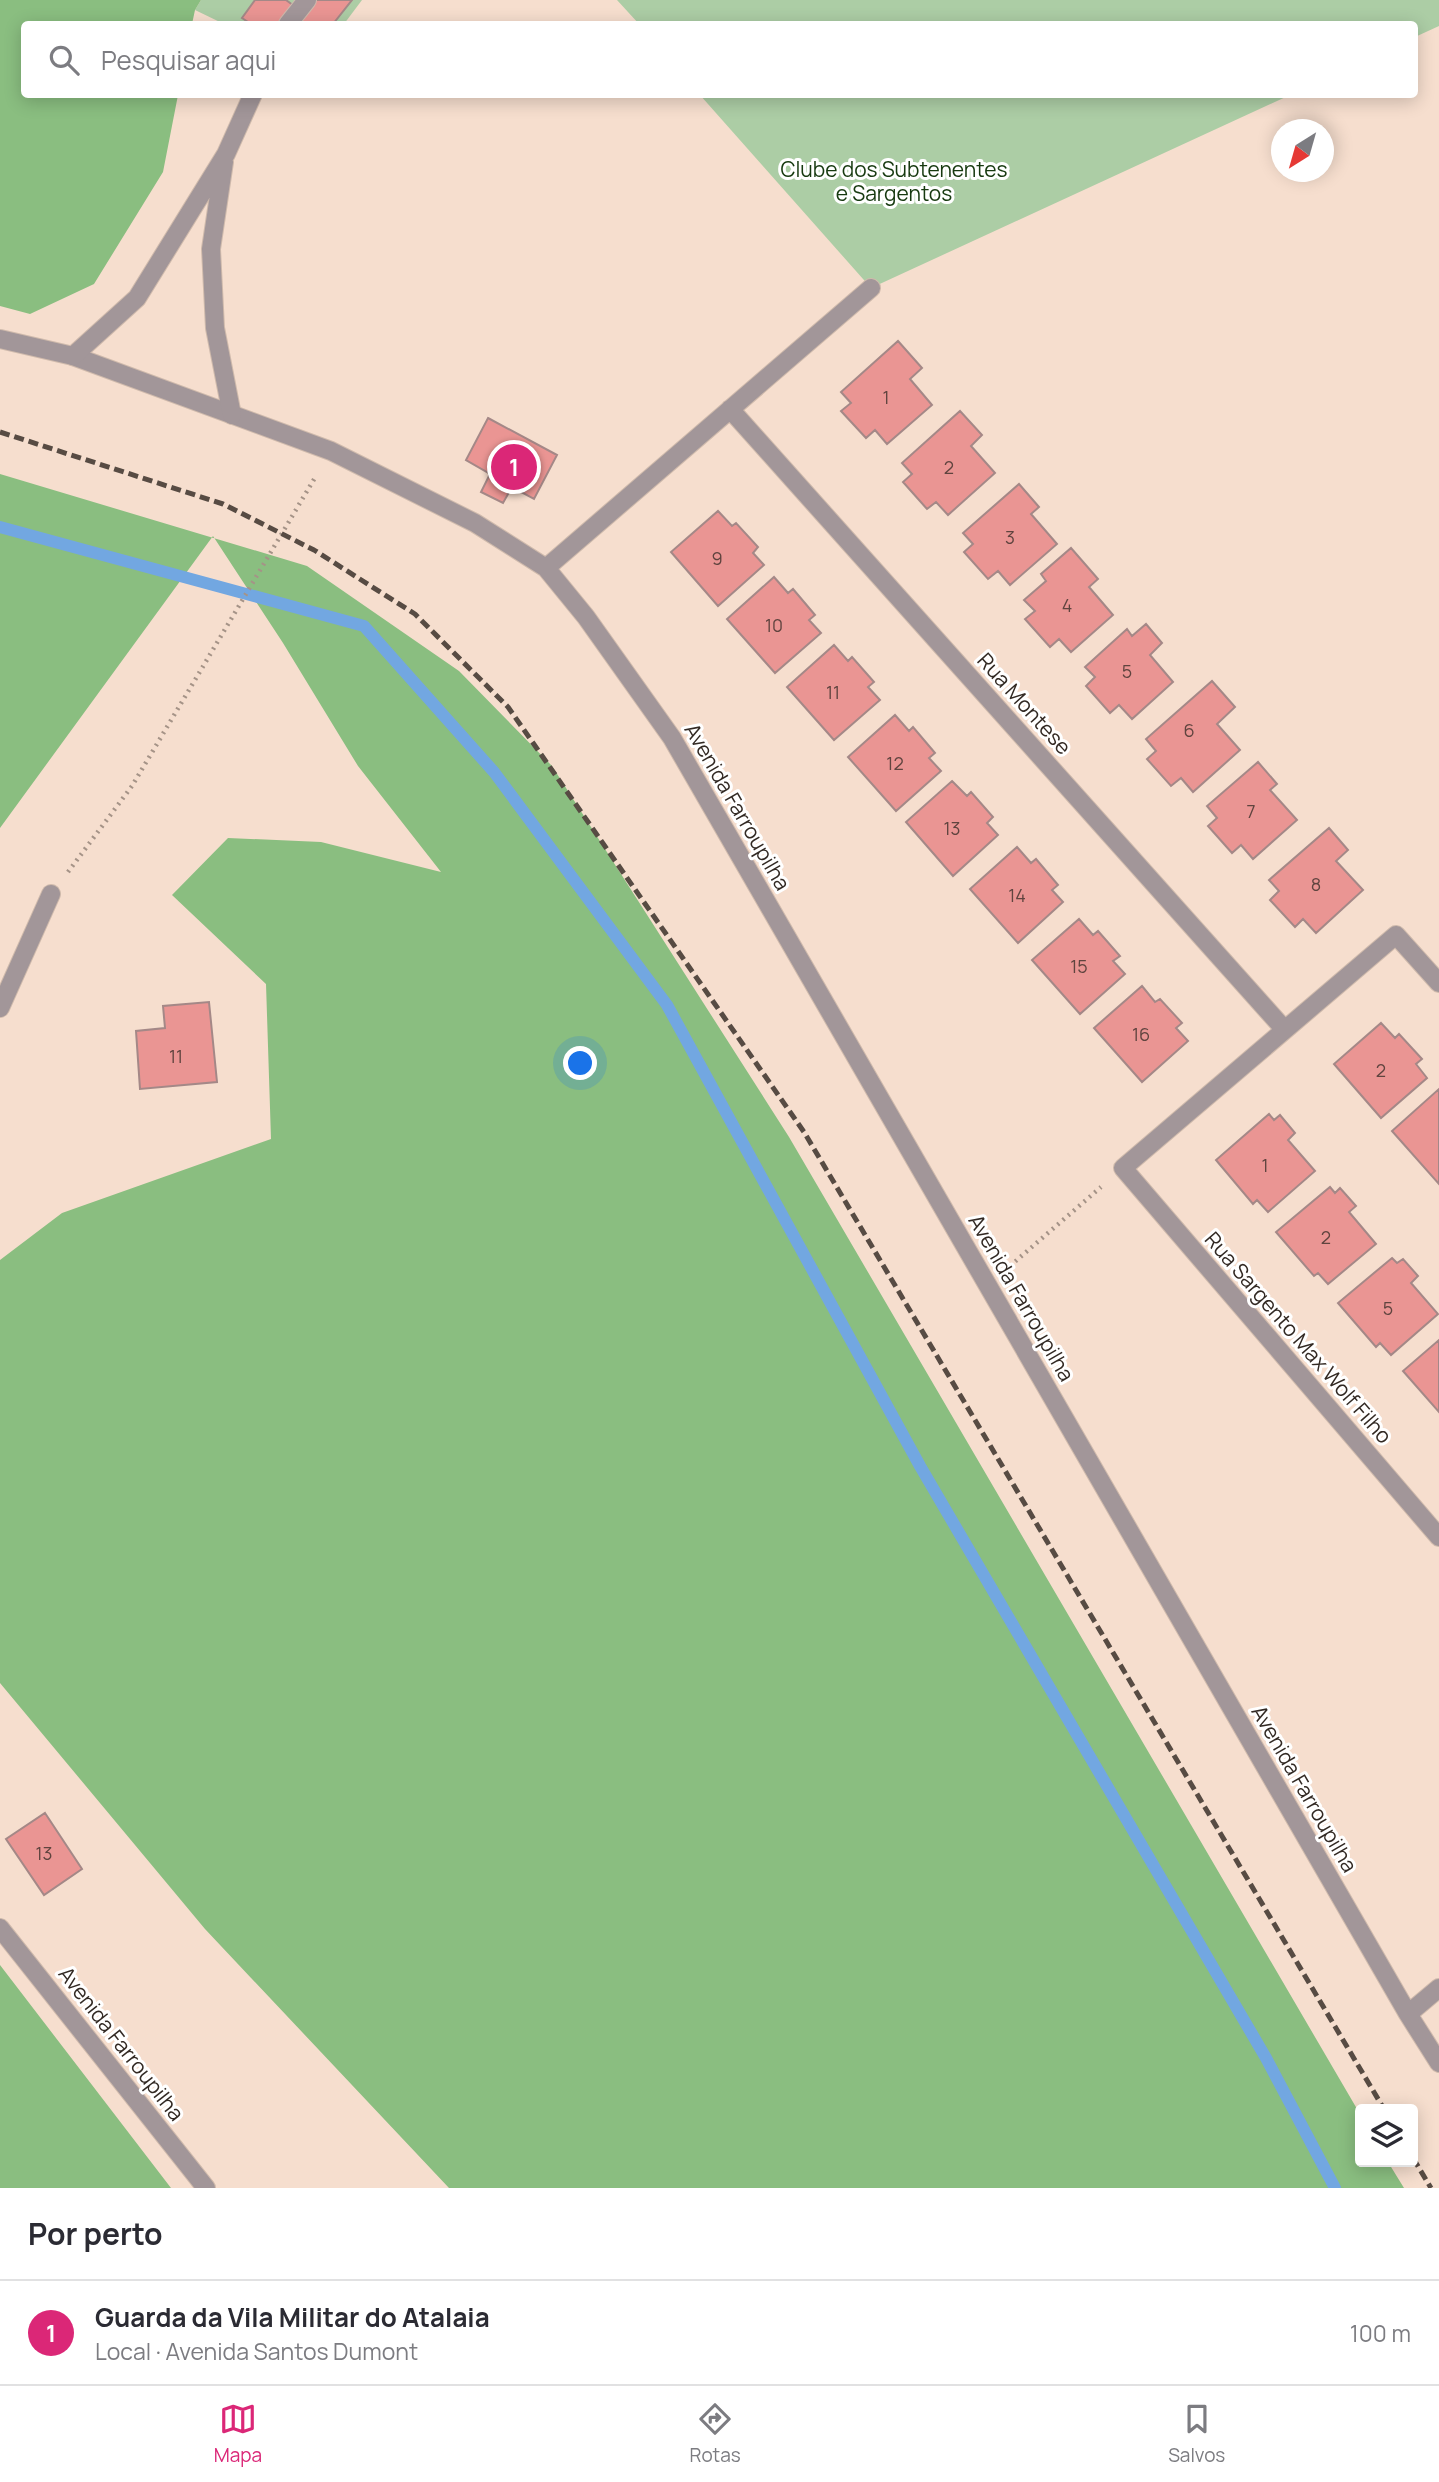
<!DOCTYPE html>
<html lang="pt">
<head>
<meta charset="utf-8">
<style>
	:root { --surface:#fff; --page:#f2f2f3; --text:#2b2b33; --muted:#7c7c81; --line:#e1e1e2; --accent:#db2777 }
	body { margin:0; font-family:Manrope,sans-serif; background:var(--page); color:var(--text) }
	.controls { position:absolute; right:21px; bottom:21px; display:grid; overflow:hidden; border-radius:7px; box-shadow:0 4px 18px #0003 }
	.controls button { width:63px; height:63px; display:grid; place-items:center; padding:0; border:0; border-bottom:2px solid var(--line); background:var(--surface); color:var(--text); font:35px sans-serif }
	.compass { position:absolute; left:1271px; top:119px; width:63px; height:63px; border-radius:50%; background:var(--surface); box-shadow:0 4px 18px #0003; rotate:217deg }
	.you { position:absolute; left:581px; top:1064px; width:24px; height:24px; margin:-18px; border:5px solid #fff; border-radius:50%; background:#1a73e8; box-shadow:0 0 0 10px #1a73e833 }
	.badge { display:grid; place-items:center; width:46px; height:46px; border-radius:50%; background:var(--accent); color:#fff; font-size:23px; font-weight:700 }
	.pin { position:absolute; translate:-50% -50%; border:4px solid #fff; box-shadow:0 2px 7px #0006 }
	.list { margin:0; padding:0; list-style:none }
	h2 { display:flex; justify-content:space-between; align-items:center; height:91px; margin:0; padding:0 28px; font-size:30px }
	h2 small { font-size:23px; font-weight:400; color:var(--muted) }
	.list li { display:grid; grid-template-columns:46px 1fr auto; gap:21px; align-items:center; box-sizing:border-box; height:105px; padding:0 28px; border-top:2px solid var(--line) }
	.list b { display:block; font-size:26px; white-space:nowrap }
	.list p { margin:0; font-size:23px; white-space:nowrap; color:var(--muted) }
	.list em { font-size:23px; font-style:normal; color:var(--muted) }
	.icon { flex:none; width:38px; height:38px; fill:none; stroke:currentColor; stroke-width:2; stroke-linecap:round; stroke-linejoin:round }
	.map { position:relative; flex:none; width:1439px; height:2188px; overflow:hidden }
	.search { position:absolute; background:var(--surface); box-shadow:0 4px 18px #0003; left:21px; right:21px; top:21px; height:77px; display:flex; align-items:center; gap:18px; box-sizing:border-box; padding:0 24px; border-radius:7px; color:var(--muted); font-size:26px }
	.sheet { height:196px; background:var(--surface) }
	nav { display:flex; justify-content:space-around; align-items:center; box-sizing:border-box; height:98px; border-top:2px solid var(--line); background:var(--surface); font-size:19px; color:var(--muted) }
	nav a { display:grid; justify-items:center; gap:4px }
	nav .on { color:var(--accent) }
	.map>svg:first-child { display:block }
	.green { fill:#accda5 }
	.forest { fill:#8abe80 }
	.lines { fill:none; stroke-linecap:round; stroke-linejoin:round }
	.stream { stroke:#72a7e1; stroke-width:12 }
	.building { fill:#ea9593; stroke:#a48887; stroke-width:2 }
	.minor-casing { stroke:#cfbaac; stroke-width:20 }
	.tertiary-casing { stroke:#cfbaac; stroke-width:20 }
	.path { stroke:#a59387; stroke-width:4.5; stroke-dasharray:2 5; stroke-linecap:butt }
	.minor { stroke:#a29699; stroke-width:18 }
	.tertiary { stroke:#a29699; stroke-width:18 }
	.rail { stroke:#574b43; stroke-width:5; stroke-dasharray:10 5; stroke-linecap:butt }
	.labels { text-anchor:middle; stroke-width:6; stroke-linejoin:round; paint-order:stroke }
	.number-label { font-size:18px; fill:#60443f }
	.park-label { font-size:21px; fill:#16390f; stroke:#fff }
	.street-label { font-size:21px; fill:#322923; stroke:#fff }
</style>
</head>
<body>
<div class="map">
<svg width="1439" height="2188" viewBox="0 0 1439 2188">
	<rect width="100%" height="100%" fill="#f6dece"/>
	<path class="green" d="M201,0H362L344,24H224L195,10Z
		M617,0H1439V26L1415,37L1414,24H639Z
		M700,95H1290L871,288Z"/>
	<path class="forest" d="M0,0H201L195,10L192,24H24V94L178,95L163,172L94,284L30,314L0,306Z
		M0,474L307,566L459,671L552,766L789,1137L1360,2114V2162H1388L1404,2188H449L205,1929L0,1683V1260L62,1213L271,1139L266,984L172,895L228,838L321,842L441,872L358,766L283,643L213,536L0,828Z
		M0,1965L171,2188H0Z"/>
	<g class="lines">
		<path class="stream" d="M0,527L364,626L494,772L667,1005L920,1466L1266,2058L1335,2188"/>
	</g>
	<path class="building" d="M255,0H286L294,6L281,24H251L242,18Z
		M314,0H352L333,24H295Z
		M898,341L922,368L910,379L932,405L887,444L875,430L866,438L841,411L851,403L841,392Z
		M960,411L982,435L971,446L995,473L948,515L936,502L927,509L903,482L912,474L902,463Z
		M488,418L557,455L534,499L512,487L503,503L481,492L490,474L466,460Z
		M1019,484L1039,507L1031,514L1057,544L1010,585L998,571L988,579L964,552L973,544L963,533Z
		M718,511L732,526L736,523L758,547L753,553L764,565L718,606L671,552Z
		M1071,548L1098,579L1089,587L1113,615L1071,652L1059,639L1050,647L1025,619L1035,611L1024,600L1046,581L1041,574Z
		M774,577L788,593L793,589L815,615L809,620L821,633L775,673L727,619Z
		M1146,624L1162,643L1150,655L1173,682L1132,719L1119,705L1110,713L1086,686L1095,677L1085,667L1127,629L1132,636Z
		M834,645L848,661L852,657L874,682L868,687L880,700L834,740L787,687Z
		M1212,681L1235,707L1217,724L1240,750L1193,792L1181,778L1171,786L1147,759L1156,751L1146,739Z
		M895,715L909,731L913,727L935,753L929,758L941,771L896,811L848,757Z
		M1258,762L1277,784L1270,790L1297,820L1253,859L1241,845L1232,853L1208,826L1217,818L1207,806Z
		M952,781L967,796L971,792L993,817L987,823L998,835L953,876L906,822Z
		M1329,828L1348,850L1336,861L1363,890L1316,933L1303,919L1295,927L1270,900L1279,891L1269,880Z
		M1017,847L1031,863L1036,859L1058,885L1052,890L1063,902L1018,943L970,889Z
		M1079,919L1093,935L1098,931L1120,956L1113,961L1125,974L1080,1014L1032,960Z
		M1142,986L1155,1002L1160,999L1182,1023L1176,1028L1188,1041L1142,1082L1094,1028Z
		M209,1002L217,1082L140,1089L136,1031L165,1028L163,1006Z
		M1381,1023L1395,1038L1399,1034L1422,1059L1416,1064L1427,1078L1381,1118L1334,1064Z
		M1439,1089V1184L1392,1131Z
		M1269,1114L1274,1120L1280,1115L1295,1133L1288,1140L1315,1171L1268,1212L1257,1200L1253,1204L1216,1160Z
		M1330,1187L1335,1193L1340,1188L1356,1206L1349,1212L1376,1244L1328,1284L1318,1273L1314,1276L1276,1232Z
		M1392,1258L1397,1263L1403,1259L1418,1276L1411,1283L1438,1314L1391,1355L1380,1343L1376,1347L1338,1303Z
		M1439,1340V1412L1403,1371Z
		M45,1813L82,1869L44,1895L6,1839Z"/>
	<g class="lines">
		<defs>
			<path id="minor" d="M288,24L307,0
				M73,356L331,451L475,523L546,568L586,617L672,738L1408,2014L1439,2063
				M730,409L1284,1029
				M546,568L871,288
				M1439,983L1396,935L1123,1168L1439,1537
				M0,1008L51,894
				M0,1928L206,2188
				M1408,2014L1439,1988"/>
			<path id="tertiary" d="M224,162L211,249L215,328L232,415
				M0,339L73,356L137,298L226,154L253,94"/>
		</defs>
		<use href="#minor" class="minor-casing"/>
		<use href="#tertiary" class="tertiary-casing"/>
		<path class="path" d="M68,872L132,786L316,476
			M1010,1266L1101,1187"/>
		<use href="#minor" class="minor"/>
		<use href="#tertiary" class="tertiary"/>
		<path class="rail" d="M0,432L223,504L314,550L415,614L508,707L804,1132L1384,2109
			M1413,2158L1431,2188"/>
	</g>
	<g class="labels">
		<g class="number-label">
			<text x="886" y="404">1</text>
			<text x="949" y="474">2</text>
			<text x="1010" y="544">3</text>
			<text x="717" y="565">9</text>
			<text x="1067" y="612">4</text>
			<text x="774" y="632">10</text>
			<text x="1127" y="678">5</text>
			<text x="833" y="699">11</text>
			<text x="1189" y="737">6</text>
			<text x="895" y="770">12</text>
			<text x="1251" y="818">7</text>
			<text x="952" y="835">13</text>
			<text x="1316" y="891">8</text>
			<text x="1017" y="902">14</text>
			<text x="1079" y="973">15</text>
			<text x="1141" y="1041">16</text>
			<text x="176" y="1063">11</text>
			<text x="1381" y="1077">2</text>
			<text x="1265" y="1172">1</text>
			<text x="1326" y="1244">2</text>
			<text x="1388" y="1315">5</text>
			<text x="44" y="1860">13</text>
		</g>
		<g class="park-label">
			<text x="894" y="177">Clube dos Subtenentes<tspan x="894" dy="24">e Sargentos</tspan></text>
		</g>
		<g class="street-label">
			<text transform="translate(1024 704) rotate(48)" y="7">Rua Montese</text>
			<text transform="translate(737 807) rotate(60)" y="7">Avenida Farroupilha</text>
			<text transform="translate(1021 1298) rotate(60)" y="7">Avenida Farroupilha</text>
			<text transform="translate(1298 1338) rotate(49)" y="7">Rua Sargento Max Wolf Filho</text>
			<text transform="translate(1304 1789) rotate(60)" y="7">Avenida Farroupilha</text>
			<text transform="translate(121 2044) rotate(52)" y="7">Avenida Farroupilha</text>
		</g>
	</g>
</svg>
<div class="controls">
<button><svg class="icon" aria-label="layers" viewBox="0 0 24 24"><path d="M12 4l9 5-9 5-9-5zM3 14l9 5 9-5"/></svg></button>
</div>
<svg class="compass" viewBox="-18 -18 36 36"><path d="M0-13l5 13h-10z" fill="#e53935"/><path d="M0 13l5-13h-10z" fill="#7c7c81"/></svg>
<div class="you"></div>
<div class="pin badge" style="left:514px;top:467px">1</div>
<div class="search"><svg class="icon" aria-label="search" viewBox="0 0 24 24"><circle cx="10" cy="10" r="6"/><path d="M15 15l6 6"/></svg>Pesquisar aqui</div>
</div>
<section class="sheet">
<h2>Por perto<small></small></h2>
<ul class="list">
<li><span class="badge">1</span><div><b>Guarda da Vila Militar do Atalaia</b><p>Local · Avenida Santos Dumont</p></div><em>100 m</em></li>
</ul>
</section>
<nav>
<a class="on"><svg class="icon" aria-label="map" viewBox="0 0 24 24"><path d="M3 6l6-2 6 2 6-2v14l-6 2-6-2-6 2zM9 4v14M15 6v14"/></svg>Mapa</a>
<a><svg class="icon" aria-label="directions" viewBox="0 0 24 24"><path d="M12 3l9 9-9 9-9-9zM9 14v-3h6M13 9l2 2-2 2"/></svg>Rotas</a>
<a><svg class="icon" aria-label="saved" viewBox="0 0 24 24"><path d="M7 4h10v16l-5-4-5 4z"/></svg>Salvos</a>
</nav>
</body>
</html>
